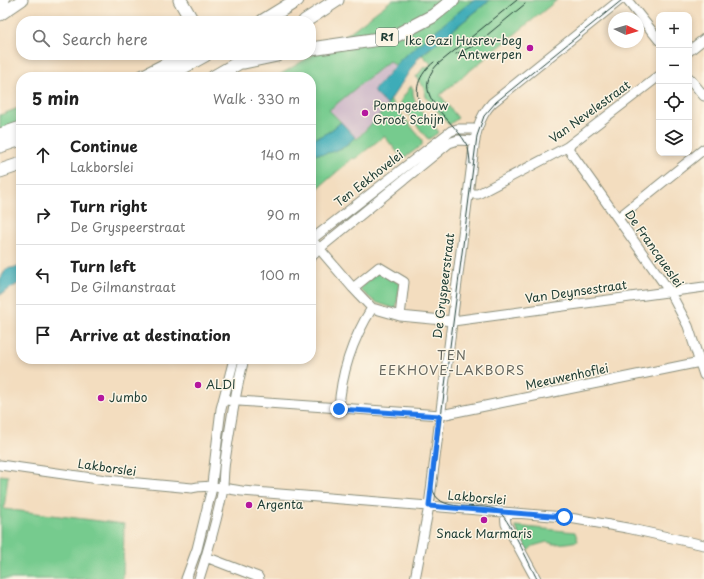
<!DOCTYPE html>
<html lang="en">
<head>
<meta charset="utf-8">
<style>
	:root { --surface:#fff; --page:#f2f2f2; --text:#222; --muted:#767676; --line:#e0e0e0 }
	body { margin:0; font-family:"Playpen Sans",sans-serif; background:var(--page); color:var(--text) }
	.controls { position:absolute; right:12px; top:12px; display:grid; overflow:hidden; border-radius:8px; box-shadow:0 2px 6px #0003 }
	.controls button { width:36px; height:36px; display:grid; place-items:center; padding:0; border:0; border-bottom:1px solid var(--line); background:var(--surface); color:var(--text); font:20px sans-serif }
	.compass { position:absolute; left:608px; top:12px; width:36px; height:36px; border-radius:50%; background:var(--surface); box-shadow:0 2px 6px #0003; rotate:94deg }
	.stop { position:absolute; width:12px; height:12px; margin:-9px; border:3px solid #1a73e8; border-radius:50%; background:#fff }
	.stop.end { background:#1a73e8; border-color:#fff; box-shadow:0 1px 4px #0008 }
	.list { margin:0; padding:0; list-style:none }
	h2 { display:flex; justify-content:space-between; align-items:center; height:52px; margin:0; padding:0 16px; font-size:17px }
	h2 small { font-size:13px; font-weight:400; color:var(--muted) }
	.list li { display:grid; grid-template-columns:26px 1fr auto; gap:12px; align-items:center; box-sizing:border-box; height:60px; padding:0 16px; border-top:1px solid var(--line) }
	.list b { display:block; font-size:15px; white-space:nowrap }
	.list p { margin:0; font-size:13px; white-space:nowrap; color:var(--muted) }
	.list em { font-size:13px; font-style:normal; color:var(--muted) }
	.icon { flex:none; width:22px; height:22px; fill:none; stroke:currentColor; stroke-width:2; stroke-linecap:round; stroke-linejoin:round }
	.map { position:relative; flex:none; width:704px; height:579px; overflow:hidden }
	.search { position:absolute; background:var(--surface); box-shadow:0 2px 6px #0003; left:16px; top:16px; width:300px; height:44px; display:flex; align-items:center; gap:10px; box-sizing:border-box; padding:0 14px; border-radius:16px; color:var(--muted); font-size:15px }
	.panel { position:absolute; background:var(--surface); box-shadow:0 2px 6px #0003; left:16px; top:72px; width:300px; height:292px; border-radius:16px }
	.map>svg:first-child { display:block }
	.industrial { fill:#d1bdcb }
	.green { fill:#76cb8e; stroke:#4a8461 }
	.water { fill:#3cacb8; stroke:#2e7476 }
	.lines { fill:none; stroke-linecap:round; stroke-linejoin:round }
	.minor-casing { stroke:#898d7a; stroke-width:11 }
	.major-casing { stroke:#898d7a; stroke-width:13 }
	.highway-casing { stroke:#898d7a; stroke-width:15 }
	.minor { stroke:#fff; stroke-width:9 }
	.major { stroke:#fff; stroke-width:11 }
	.highway { stroke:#fff; stroke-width:13 }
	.tram { stroke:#1f3d34; stroke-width:1 }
	.route { stroke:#1a73e8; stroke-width:5 }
	.poi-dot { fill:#b5179e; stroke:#fcf5e5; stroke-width:1.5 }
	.labels { text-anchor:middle; stroke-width:3; stroke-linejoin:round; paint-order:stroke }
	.shield { fill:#fcf5e5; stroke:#617469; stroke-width:1 }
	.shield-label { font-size:11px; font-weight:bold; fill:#1f3d34 }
	.poi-label { font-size:12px; fill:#1f3d34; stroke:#fcf5e5; text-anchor:start }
	.street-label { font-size:12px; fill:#1f3d34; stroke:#fcf5e5 }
	.neighbourhood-label { font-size:13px; letter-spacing:1px; fill:#65665e; stroke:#fcf5e5 }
</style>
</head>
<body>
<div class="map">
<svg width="704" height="579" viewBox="0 0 704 579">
	<rect width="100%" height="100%" fill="#fcf5e5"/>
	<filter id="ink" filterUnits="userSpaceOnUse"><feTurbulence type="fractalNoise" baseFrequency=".025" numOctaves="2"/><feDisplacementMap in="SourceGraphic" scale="8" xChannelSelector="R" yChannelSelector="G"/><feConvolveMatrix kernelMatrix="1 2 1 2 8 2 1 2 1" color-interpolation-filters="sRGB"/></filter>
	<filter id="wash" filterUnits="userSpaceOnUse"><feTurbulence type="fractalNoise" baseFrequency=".012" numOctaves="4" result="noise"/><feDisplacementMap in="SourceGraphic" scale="16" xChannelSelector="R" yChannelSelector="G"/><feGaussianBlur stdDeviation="0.9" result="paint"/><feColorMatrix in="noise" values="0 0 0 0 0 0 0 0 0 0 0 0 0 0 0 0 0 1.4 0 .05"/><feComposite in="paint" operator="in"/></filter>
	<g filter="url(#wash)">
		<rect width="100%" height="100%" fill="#f3ddbf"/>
		<path class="industrial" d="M389,61L395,65L373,91L388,106L356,139L329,110Z"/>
		<path class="green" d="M392,0H474L395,65L389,61L329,110L341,122C332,130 323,137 311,139V77H276L346,35Z
			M490,0H557L440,95L458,118L449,125L426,97L424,88L416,77L424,67L426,68L431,64L422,55Z
			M411,86L413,89C412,106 429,120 439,132L429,139L427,138L401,105V100Z
			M390,100L422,140V145L403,159L384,136L355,159L353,158L316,190L311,189V154H317L343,148L355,137L357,139L388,106L387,105Z
			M21,107V123L0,131V115Z
			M379,271L400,284L396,309L375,302L359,289Z
			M0,475L8,476L4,509L124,524L123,579H0Z
			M515,526L575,532L578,541L567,543L554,544L547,542L533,546L528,551Z"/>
		<path class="water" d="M473,0H490L419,57L387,105L373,91L402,58Z
			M341,122L355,137C343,150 329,155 311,154V139C323,137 332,130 341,122Z
			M21,266V282L0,295V279L6,269Z"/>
	</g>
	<g filter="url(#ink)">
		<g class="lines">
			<defs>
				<path id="minor" d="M627,0L659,40
					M689,51L704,39
					M689,78L704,96
					M567,147L670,292L688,326L704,375
					M468,194H478L567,147L659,76
					M618,218L704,149
					M311,239L353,288L372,308L400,316L453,321L704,287
					M311,240L451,131L457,129H477
					M311,257L320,248L449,143L458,140L475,141
					M353,288L379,267L404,282L400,316
					M224,400L441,415L700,362
					M339,409C341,372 352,340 372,308
					M0,465L106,480L192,488C207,484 226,489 242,491L564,517L627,528L704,545
					M505,513L506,524L536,579
					M206,557L258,577L259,579
					M186,579L197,549L211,492L221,409L234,359
					M199,579C208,551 216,523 222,494C224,483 223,472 225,461C230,427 235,392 244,359
					M415,579L429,506L473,155C475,135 478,118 492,103L620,0"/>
				<path id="major" d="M0,3L4,0
					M0,15L22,0"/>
				<path id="highway" d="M180,0L192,21
					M263,21L297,0
					M305,21L337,0
					M311,49L393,37L433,16L453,0
					M244,62L277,55
					M142,77L185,55
					M165,77L205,55
					M214,77L252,55
					M0,135L21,128
					M0,146L21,139
					M0,171L21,164"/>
			</defs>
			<use href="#minor" class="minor-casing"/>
			<use href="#major" class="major-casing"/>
			<use href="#highway" class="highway-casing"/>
			<use href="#minor" class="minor"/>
			<use href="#major" class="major"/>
			<use href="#highway" class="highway"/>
			<path class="tram" d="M456,54L475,45L525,4
				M423,109C411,92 419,74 434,62
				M470,164C470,159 469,153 468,148C457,119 406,97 438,64L517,0
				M537,579C530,566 508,516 497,510C477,501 438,516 432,487L477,136L484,116L496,102L622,0"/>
		</g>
	</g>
	<g class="lines" filter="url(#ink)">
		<path class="route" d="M339,409L439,416L429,506L564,517"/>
	</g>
	<g class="poi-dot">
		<circle cx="530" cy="48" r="4"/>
		<circle cx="365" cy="113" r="4"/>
		<circle cx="198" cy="385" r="4"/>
		<circle cx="101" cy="398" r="4"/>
		<circle cx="249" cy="505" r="4"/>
		<circle cx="484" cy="520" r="4"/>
	</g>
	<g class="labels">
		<rect class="shield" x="376" y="28" width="22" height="18" rx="3"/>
		<g class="shield-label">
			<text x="387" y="41">R1</text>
		</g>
		<g class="poi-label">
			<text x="522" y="45" text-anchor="end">Ikc Gazi Husrev-beg<tspan x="522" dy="14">Antwerpen</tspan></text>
			<text x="373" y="110">Pompgebouw<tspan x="373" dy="14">Groot Schijn</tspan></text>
			<text x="206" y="389">ALDI</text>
			<text x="109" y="402">Jumbo</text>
			<text x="257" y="509">Argenta</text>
			<text x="484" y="538" text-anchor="middle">Snack Marmaris</text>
		</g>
		<g class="street-label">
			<text transform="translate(590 112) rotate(-36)" y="4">Van Nevelestraat</text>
			<text transform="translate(369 179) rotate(-38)" y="4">Ten Eekhovelei</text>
			<text transform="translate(654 249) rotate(55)" y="4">De Francqueslei</text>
			<text transform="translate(444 286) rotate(-83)" y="4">De Gryspeerstraat</text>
			<text transform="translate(576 292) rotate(-8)" y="4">Van Deynsestraat</text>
			<text transform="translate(567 377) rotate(-12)" y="4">Meeuwenhoflei</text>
			<text transform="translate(107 468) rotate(8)" y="4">Lakborslei</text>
			<text transform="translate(477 498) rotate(5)" y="4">Lakborslei</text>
		</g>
		<g class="neighbourhood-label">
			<text x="452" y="360">TEN<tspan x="452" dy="15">EEKHOVE-LAKBORS</tspan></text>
		</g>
	</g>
</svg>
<div class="controls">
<button>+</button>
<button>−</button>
<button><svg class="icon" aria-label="locate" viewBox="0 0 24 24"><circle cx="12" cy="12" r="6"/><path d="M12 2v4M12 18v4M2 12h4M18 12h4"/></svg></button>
<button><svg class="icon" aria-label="layers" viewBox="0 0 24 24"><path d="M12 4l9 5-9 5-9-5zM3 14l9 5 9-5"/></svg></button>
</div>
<svg class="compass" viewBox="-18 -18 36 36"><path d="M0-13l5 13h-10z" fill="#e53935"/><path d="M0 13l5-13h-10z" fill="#767676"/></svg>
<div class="stop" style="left:564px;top:517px"></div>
<div class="stop end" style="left:339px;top:409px"></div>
<div class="search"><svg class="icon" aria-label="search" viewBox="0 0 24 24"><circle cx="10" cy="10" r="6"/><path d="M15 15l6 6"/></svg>Search here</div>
<section class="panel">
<h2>5 min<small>Walk · 330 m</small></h2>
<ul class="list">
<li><svg class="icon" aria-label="ahead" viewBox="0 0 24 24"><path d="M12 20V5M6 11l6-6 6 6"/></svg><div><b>Continue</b><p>Lakborslei</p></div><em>140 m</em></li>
<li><svg class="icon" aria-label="right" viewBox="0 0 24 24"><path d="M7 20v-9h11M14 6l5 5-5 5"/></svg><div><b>Turn right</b><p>De Gryspeerstraat</p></div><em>90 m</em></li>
<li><svg class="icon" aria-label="left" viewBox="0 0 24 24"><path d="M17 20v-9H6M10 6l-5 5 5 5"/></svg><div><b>Turn left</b><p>De Gilmanstraat</p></div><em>100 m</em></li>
<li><svg class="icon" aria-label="arrive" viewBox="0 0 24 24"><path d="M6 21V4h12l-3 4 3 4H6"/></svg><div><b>Arrive at destination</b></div></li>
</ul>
</section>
</div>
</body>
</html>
